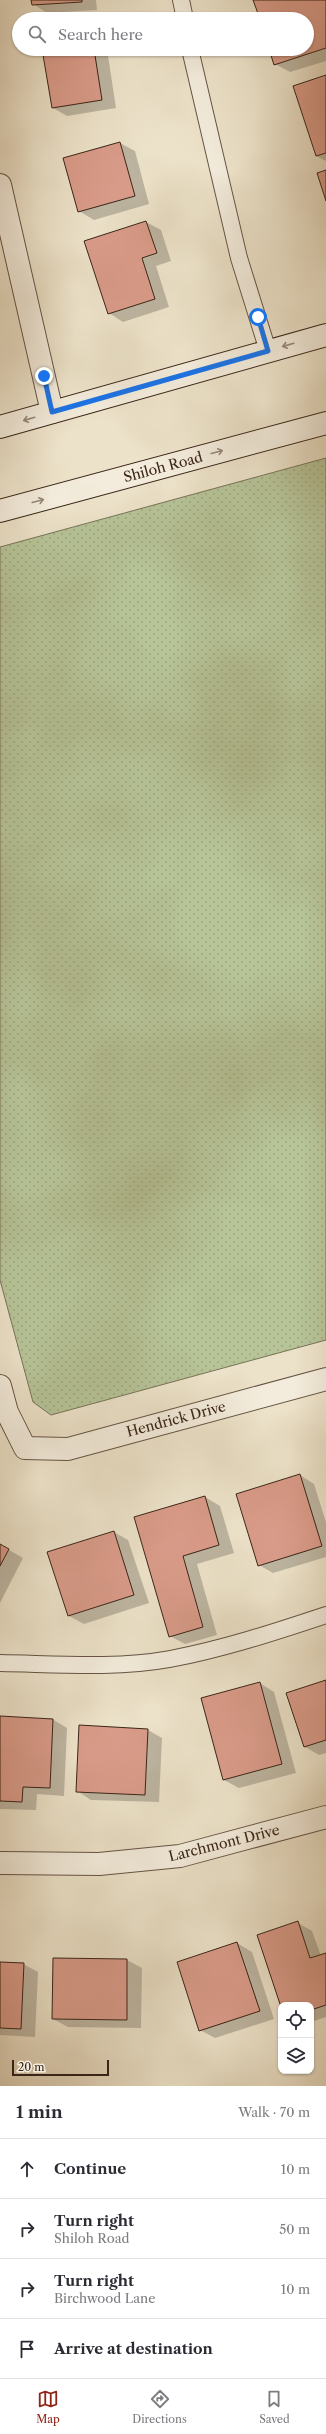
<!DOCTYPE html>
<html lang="en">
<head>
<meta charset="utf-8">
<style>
	:root { --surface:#fff; --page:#f7f7f7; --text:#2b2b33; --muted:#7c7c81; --line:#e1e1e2; --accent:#8f2418 }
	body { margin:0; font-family:"Libre Caslon Text",serif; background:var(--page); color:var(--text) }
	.controls { position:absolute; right:12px; bottom:12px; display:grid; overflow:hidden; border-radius:8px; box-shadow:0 1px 3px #0004 }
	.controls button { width:36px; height:36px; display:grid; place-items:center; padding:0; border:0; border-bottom:1px solid var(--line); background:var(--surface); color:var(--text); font:20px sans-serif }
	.scale { position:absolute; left:12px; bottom:10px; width:97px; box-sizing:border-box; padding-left:4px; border:2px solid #3a2517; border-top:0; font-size:11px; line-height:14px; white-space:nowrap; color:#3a2517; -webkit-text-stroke:3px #f3ecdc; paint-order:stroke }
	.stop { position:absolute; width:12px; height:12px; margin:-9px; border:3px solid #1a73e8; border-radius:50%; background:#fff }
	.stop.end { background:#1a73e8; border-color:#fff; box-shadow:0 1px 4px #0008 }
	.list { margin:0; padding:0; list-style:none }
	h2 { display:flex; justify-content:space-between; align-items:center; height:52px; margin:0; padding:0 16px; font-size:17px }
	h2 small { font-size:13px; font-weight:400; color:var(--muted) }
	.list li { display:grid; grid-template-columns:26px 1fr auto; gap:12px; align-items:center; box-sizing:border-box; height:60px; padding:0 16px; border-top:1px solid var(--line) }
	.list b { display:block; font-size:15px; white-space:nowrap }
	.list p { margin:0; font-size:13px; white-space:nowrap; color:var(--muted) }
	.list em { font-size:13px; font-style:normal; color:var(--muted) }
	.icon { flex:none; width:22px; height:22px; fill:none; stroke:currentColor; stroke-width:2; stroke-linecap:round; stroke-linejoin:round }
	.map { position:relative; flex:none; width:326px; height:2086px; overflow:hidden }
	.search { position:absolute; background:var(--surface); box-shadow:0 1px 3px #0004; left:12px; right:12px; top:12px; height:44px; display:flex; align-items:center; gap:10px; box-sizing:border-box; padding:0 14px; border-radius:22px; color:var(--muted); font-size:15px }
	.sheet { height:292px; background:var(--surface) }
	nav { display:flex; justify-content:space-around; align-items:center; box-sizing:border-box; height:56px; border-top:1px solid var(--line); background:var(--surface); font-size:11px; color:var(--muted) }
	nav a { display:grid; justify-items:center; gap:2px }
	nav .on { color:var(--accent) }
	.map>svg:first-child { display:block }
	.grass { fill:url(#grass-dots); stroke:#787458 }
	.shadow { fill:#0003 }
	.building { fill:#d99b89; stroke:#3a2517 }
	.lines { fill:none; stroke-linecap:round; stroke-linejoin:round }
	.service-casing { stroke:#665444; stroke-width:18 }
	.minor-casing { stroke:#665444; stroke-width:24 }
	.secondary-casing { stroke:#3a2517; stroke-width:24 }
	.service { stroke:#f3ecdc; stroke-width:16 }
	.minor { stroke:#f3ecdc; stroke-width:22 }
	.secondary { stroke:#f3ecdc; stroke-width:22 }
	.oneway { stroke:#96887a }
	.route { stroke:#1a73e8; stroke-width:5 }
	.labels { text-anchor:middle; stroke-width:4; stroke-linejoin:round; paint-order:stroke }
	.street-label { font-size:14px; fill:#3a2517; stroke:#f3ecdc }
</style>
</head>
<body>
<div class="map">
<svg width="326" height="2086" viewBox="0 0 326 2086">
	<defs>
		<pattern id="grass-dots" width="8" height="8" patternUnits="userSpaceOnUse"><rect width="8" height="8" fill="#b6c498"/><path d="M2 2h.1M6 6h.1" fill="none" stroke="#9da882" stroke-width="1.8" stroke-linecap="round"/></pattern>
	</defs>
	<rect width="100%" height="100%" fill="#ece2c9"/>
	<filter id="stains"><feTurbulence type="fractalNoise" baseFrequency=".005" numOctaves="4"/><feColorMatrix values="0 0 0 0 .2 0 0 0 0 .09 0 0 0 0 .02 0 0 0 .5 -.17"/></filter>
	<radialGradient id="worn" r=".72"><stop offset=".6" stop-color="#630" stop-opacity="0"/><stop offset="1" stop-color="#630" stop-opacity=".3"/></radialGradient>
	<path class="grass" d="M326,458V1340L51,1415L33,1402L0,1280V547Z"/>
	<path class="shadow" d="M32,0H96L97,10L47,13L33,4Z
		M254,0H326V61L290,72L275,64L270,49H307V19H261Z
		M44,49H107L116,108L67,116L53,108Z
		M326,76V161L316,156Z
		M120,143L135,151L149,204L94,220L79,211Z
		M146,222L161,230L171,261L156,266L169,307L123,322L109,313Z
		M300,1475L314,1484L326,1522V1557L273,1573L259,1565Z
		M205,1497L220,1506L234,1553L197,1564L217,1635L185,1644L170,1636L135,1518Z
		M114,1532L128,1540L149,1603L84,1624L69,1616L49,1553Z
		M0,1545L23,1558L0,1603Z
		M326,1681V1753L319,1755L305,1747Z
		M260,1683L274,1692L296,1773L239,1788L224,1780Z
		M0,1717L52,1719L67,1728L64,1796L37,1794L36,1810L0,1809Z
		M148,1730L162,1738L159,1802L91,1800L77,1791Z
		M298,1923L312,1931L321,1956L326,1954V2017L311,2022V2005H281Z
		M237,1943L252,1952L274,2019L215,2038L200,2030Z
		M54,1959L127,1960L142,1968L141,2028L68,2027L53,2019Z
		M0,1963L23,1964L38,1972L35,2037L0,2035Z"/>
	<path class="building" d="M31,0H82V2L32,5Z
		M253,0H326V48L274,65L269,49H307V19H260Z
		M42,49H94L102,100L52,108Z
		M326,75V153L316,156L293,86Z
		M120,142L135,196L78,212L63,158Z
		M326,170V201L317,173Z
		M146,221L157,253L142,258L155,299L108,314L84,241Z
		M300,1474L322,1546L258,1566L236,1494Z
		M205,1496L219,1545L183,1556L203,1627L169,1637L134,1517Z
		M114,1531L134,1595L68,1616L47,1552Z
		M0,1544L9,1549L0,1566Z
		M326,1680V1740L304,1747L286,1693Z
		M260,1682L282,1764L223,1780L201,1698Z
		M0,1716L53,1719L50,1788L23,1787L22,1802L0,1801Z
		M79,1725L148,1729L145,1795L76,1792Z
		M298,1921L310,1958L326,1953V2005L311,2010V2005H281V2007L257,1935Z
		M237,1942L260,2011L199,2031L177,1962Z
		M53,1958L127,1959V2020L52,2019Z
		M0,1962L24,1963L21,2029L0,2028Z"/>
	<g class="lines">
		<defs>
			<path id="service" d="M181,0L185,19
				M190,49L239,258L268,351
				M0,1663C56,1664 115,1669 170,1659C223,1649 275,1632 326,1615"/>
			<path id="minor" d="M0,185L52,412
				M0,1386L7,1412L25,1448L68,1449L326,1379
				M0,1863L99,1864L180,1856L326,1817"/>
			<path id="secondary" d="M0,427L326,335
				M0,511L326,423"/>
		</defs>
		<use href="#service" class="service-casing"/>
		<use href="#minor" class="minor-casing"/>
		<use href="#secondary" class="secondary-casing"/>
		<use href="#service" class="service"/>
		<use href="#minor" class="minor"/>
		<use href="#secondary" class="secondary"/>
	</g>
	<defs><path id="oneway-shaft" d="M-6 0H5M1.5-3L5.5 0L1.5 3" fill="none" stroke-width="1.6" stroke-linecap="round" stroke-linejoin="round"/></defs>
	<g class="oneway">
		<use href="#oneway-shaft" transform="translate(288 345) rotate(164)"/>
		<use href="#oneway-shaft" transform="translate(29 419) rotate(164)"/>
		<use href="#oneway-shaft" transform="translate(217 452) rotate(-15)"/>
		<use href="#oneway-shaft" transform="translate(38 501) rotate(-15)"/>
	</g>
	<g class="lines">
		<path class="route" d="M44,376L52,412L268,351L258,317"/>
	</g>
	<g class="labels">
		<g class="street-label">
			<text transform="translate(163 467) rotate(-15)" y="5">Shiloh Road</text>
			<text transform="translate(176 1419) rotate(-15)" y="5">Hendrick Drive</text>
			<text transform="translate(224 1843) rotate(-14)" y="5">Larchmont Drive</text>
		</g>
	</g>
	<rect width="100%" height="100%" filter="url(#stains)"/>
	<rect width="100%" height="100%" fill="url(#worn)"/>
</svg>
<div class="controls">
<button><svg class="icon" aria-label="locate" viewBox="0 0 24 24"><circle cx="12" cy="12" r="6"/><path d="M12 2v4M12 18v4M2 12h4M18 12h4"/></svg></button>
<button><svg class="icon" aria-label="layers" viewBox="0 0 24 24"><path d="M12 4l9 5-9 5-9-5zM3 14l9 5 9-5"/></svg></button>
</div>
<div class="scale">20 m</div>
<div class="stop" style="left:258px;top:317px"></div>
<div class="stop end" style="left:44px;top:376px"></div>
<div class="search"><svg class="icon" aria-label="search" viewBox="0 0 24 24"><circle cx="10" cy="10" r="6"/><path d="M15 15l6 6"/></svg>Search here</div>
</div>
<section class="sheet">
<h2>1 min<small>Walk · 70 m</small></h2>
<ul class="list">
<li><svg class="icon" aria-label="ahead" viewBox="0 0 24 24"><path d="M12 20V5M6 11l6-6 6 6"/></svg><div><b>Continue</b></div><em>10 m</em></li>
<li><svg class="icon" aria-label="right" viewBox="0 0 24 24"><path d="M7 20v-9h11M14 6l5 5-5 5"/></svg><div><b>Turn right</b><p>Shiloh Road</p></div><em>50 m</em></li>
<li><svg class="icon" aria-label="right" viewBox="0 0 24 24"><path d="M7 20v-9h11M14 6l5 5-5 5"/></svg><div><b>Turn right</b><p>Birchwood Lane</p></div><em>10 m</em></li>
<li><svg class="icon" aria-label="arrive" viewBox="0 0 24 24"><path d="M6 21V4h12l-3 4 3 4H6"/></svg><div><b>Arrive at destination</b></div></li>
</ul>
</section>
<nav>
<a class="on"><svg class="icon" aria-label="map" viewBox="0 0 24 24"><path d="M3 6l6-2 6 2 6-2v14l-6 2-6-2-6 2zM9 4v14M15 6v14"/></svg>Map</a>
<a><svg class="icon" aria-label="directions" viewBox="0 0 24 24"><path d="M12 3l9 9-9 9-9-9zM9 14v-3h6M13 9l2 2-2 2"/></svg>Directions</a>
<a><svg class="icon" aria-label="saved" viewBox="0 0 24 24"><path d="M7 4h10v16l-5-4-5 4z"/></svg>Saved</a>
</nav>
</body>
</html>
